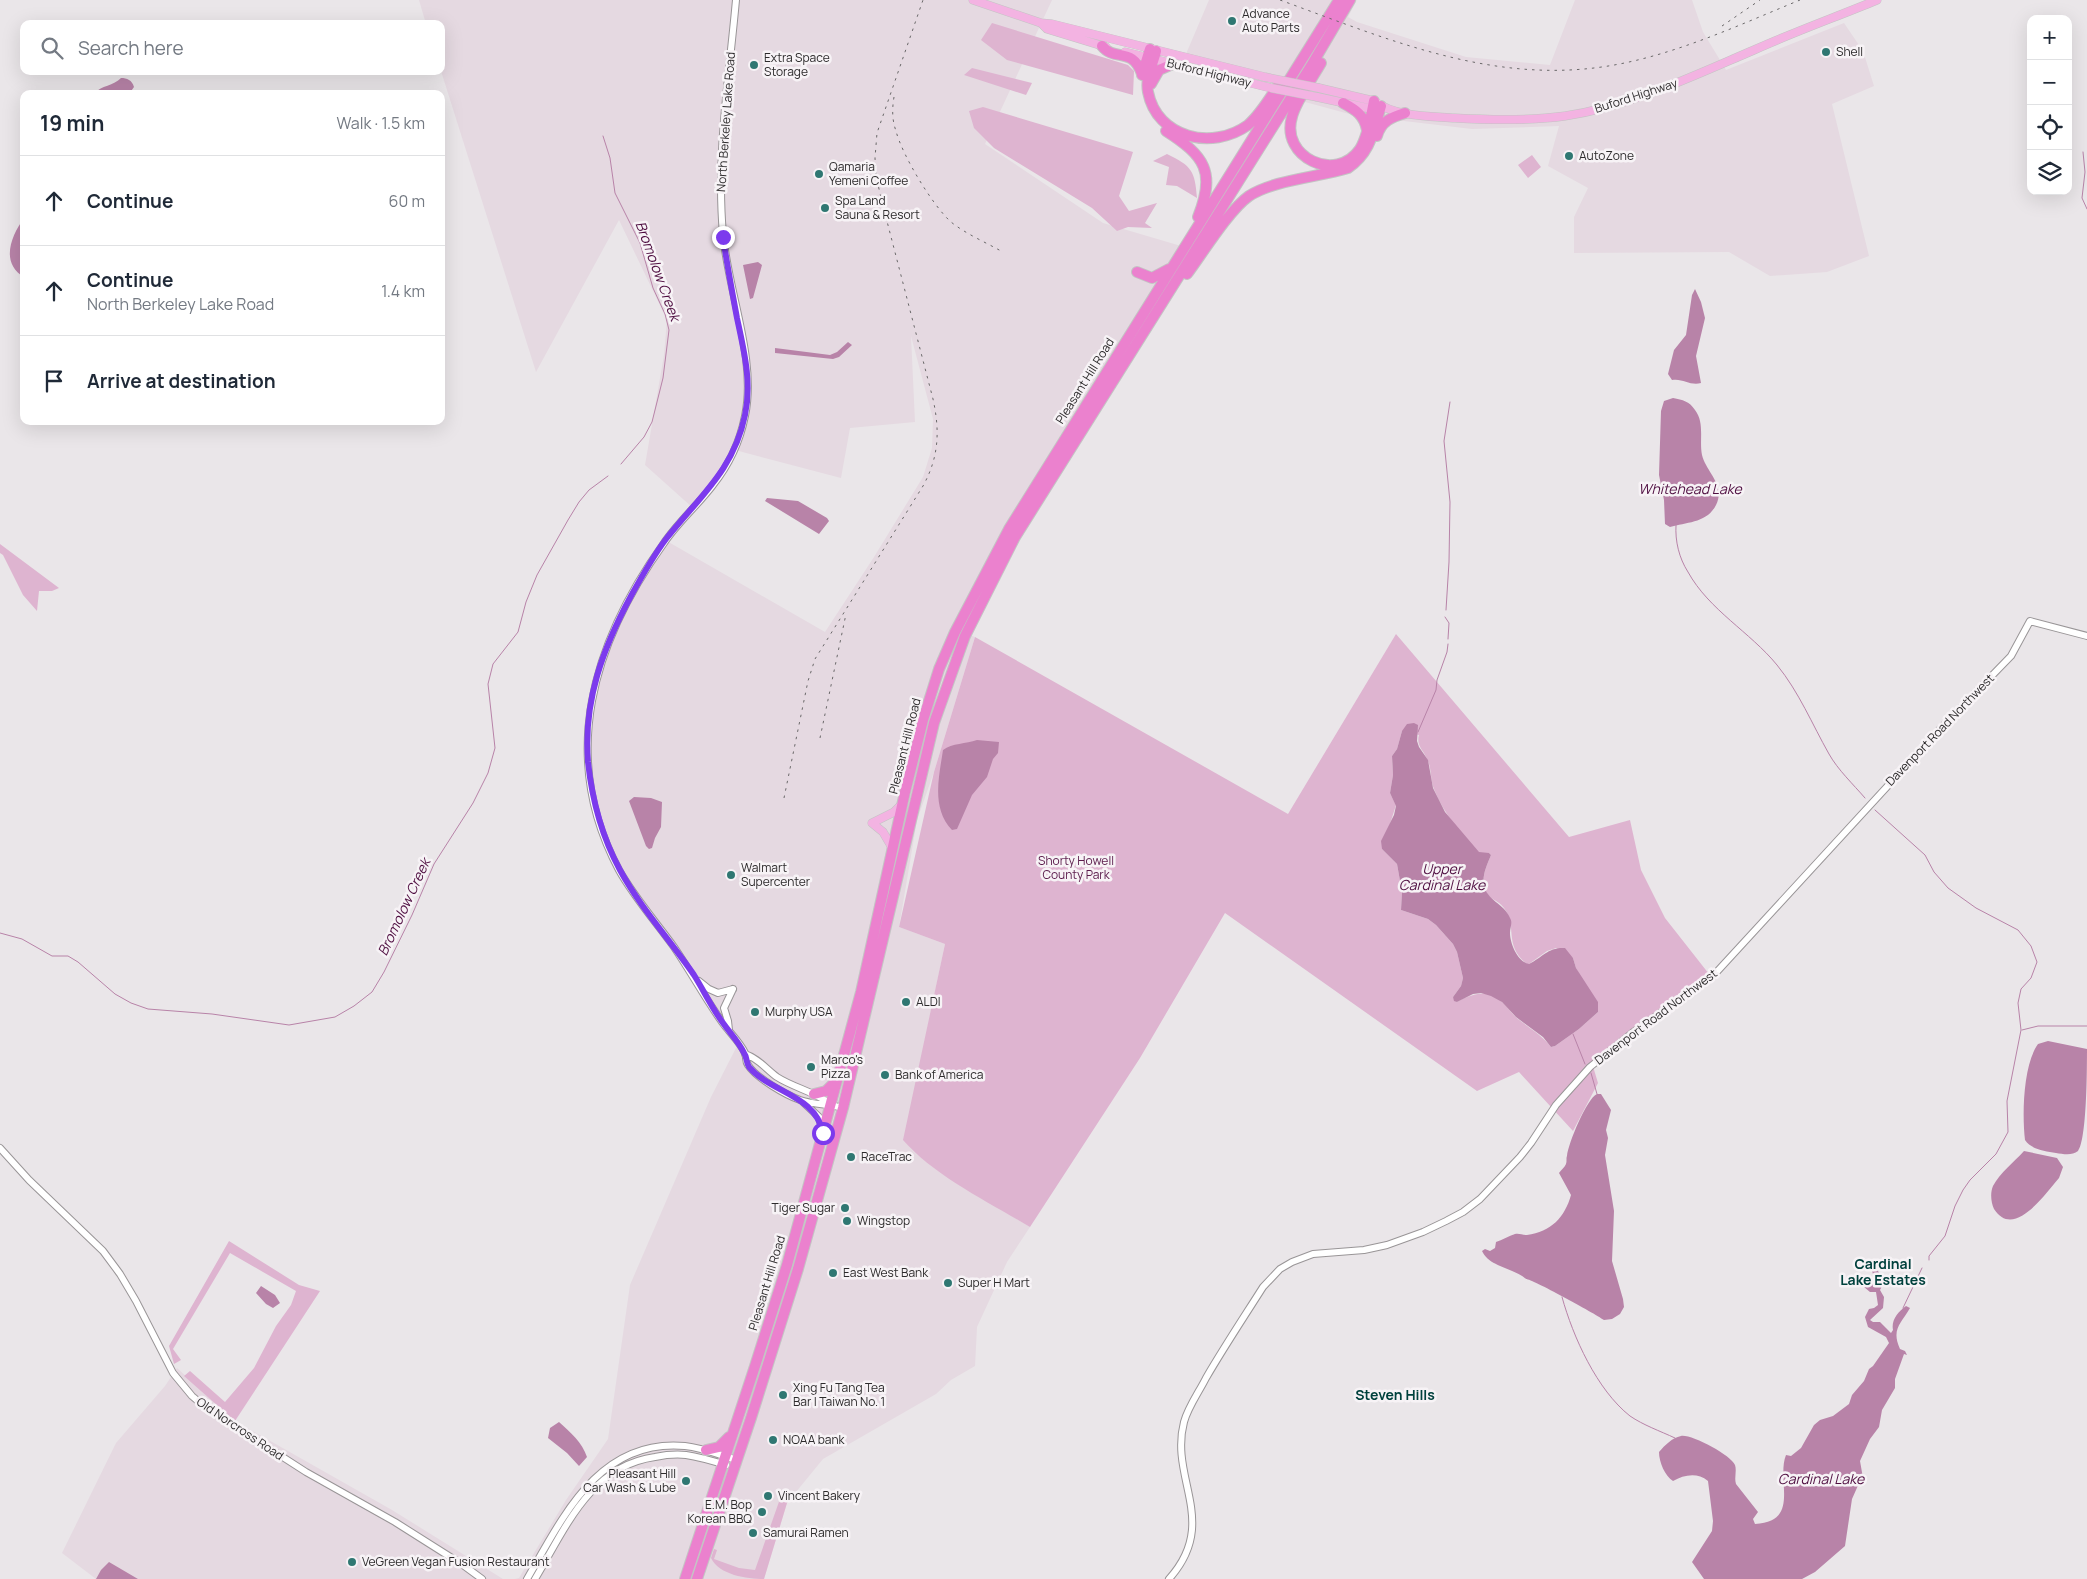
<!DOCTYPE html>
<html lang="en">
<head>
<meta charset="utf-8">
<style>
	:root { --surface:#fff; --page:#f6f6f7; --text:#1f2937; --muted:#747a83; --line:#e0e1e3 }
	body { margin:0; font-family:Manrope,sans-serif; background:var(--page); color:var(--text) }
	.controls { position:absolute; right:15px; top:15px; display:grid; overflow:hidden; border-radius:10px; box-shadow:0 5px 20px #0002 }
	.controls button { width:45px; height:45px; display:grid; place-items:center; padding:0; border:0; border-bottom:1px solid var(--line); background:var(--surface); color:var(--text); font:25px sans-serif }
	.stop { position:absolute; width:15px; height:15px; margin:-11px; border:4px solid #7c3aed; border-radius:50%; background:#fff }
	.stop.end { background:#7c3aed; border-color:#fff; box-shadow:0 1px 5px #0008 }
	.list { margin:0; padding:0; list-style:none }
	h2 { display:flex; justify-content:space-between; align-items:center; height:65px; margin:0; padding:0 20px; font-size:21px }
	h2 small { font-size:16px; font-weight:400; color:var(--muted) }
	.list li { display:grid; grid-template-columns:32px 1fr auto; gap:15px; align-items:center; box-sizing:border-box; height:90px; padding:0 20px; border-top:1px solid var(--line) }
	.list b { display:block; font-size:19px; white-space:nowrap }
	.list p { margin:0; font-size:16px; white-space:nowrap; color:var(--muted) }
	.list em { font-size:16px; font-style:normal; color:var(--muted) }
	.icon { flex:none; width:28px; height:28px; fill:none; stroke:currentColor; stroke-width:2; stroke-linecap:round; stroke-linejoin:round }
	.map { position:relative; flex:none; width:2087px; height:1579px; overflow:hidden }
	.search { position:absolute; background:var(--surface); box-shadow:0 5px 20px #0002; left:20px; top:20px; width:425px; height:55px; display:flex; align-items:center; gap:12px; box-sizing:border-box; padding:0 18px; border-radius:10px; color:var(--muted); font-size:19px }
	.panel { position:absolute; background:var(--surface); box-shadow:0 5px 20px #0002; left:20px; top:90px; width:425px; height:335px; border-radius:10px }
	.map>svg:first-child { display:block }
	.built { fill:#e5d9e1 }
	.green { fill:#deb4d0; fill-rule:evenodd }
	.water { fill:#b883a8 }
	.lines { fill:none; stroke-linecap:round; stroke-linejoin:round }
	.stream { stroke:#b883a8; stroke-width:1 }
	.minor-casing { stroke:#999597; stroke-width:8 }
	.major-casing { stroke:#c4c4c4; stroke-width:9 }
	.highway-casing { stroke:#c4c4c4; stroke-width:12 }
	.minor { stroke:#fff; stroke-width:6 }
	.major { stroke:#f3b3e2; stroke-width:8 }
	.highway { stroke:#eb81ce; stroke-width:10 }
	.rail { stroke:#6a6869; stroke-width:1; stroke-dasharray:2.5 5; stroke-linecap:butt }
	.major-bridge-casing { stroke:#c4c4c4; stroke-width:9; stroke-linecap:butt }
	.major-bridge { stroke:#f3b3e2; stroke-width:8 }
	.route { stroke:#7c3aed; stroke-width:6 }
	.poi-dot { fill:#2f7772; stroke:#f7f3f6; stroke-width:2 }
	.labels { text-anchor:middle; stroke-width:5; stroke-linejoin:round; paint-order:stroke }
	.poi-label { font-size:12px; fill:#2d2b2c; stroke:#f7f3f6; text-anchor:start }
	.street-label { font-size:12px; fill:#2d2b2c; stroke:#f7f3f6 }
	.park-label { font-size:12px; fill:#5a1a4b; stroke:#f7f3f6 }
	.water-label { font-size:14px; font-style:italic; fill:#4f0e41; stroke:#f7f3f6 }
	.neighbourhood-label { font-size:14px; font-weight:bold; fill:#00413d; stroke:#f7f3f6 }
</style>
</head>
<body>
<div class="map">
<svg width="2087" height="1579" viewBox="0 0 2087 1579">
	<rect width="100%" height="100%" fill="#eae6e9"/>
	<path class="built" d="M419,0H1052L985,144L1103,223L1198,251L1079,426L958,630L975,637L934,772L917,820L899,927L945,944L904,1140L913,1151L934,1168L1030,1227L1007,1262L977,1327L975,1366L951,1380L936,1394L823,1459L787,1503L764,1579H515L519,1578L566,1500L608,1439L630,1285L711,1097L738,1044L619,869L597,811L589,763L586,710L616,622L665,540L825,632L874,557L923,477L932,448L933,419L911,336L915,422L850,428L841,478L735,450L714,484L693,508L645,465L664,355L667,320L619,220L536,372L441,71V24H426Z
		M1209,0H1357L1348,17L1357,22L1466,57L1550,65L1575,0H1692L1703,32L1726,70L1844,23L1863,51L1874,86L1832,104L1869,256L1827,272L1770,276L1729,252L1574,253V217L1588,188L1548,166L1559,126L1472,129L1353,115L1180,68Z
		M177,1368L235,1421L392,1510L503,1579H96L62,1553L116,1443L165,1386Z"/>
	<path class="green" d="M992,23L1128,65L1134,71L1133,95L1007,60L981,40Z
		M972,68L1032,83L1026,95L964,75Z
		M983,107L1133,152L1119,196L1129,211L1157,203L1145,223L1152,228L1128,227L1117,231L1092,208L994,148L974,128L969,111Z
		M1167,154C1192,166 1195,171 1197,198L1177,186L1166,185L1169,167L1153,161Z
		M1532,155L1541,167L1528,178L1518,165Z
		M0,544L59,588L52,591H39L37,611L23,595L3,555L0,553Z
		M1396,634L1569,837L1630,820L1641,870L1665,918L1709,974L1672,999L1592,1063L1598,1083L1573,1131L1519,1072L1477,1091L1225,913L1140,1058L1030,1227C990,1203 933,1175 903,1140L945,944L899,927L934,772L975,637L1288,814ZM1402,731L1419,735C1416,746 1423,749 1427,759C1432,768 1430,780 1434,789C1444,814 1461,834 1479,853H1489L1491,855C1487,865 1482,875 1484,885C1487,901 1497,898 1504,908C1518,927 1503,945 1527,964H1529L1547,951L1556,948L1573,958L1576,968L1598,1012L1579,1029L1555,1046L1551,1047C1542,1035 1529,1028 1518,1019C1512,1014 1509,1009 1504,1004C1489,988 1474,993 1457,1002L1453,997L1461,986L1463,978L1457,952L1453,944L1436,925L1428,919L1401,910L1402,892L1397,864L1382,849L1396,805L1390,793L1393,775L1392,756L1397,749Z
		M229,1241L299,1285L320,1291L235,1421L184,1376L190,1371L225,1402L254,1368L276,1326L291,1305L296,1291L230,1253L173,1349L181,1360L174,1364L169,1346Z
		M781,1496L790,1499L787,1503L764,1579C747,1579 719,1575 711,1558L714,1549L717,1550L714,1559L739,1568L755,1570Z"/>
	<path class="water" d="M121,78C127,78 132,80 134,87L129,94H94C101,85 114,86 121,78Z
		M24,218V277C0,263 11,236 24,218Z
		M758,262L762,265L753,298L750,299L743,265Z
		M1695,289L1701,302L1705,318L1696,356L1701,383C1690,386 1683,378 1672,380L1668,374L1674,350L1686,335L1692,295Z
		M848,342L852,345L839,357L833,359L775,353V348L830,355L837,352Z
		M1673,398C1683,400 1689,401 1695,410C1705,423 1699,440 1702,455C1706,472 1726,485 1716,505C1707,523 1687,522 1670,527L1665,524L1664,500L1659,475L1661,411L1664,401Z
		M767,498L798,501L827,518L829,521L819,534L765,501Z
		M1414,723L1418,725L1417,741L1419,747L1428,760L1433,788L1445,812L1479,852L1489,853L1491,855C1487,865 1482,875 1484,885C1487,901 1504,903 1510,918C1513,923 1510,927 1510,933C1510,944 1518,962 1529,964C1543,957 1548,947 1565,948L1573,958L1576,968L1598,1002V1012L1579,1029L1555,1046L1551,1047L1543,1037L1516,1017L1502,1002L1491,996L1481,993L1473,994L1457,1002L1454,1001L1453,997L1461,986L1463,978L1457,952L1453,944L1436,925L1428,919L1401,910L1402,892L1397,864L1382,849L1381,841L1394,815L1396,806L1390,793L1393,775L1392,756L1397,749L1402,731L1407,724Z
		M977,740L999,742L998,753L993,759L987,777L972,795L957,829L952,830C931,808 939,777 943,750C952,743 966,744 977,740Z
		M634,797L651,798L662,802L661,827L655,838L652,848L649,849L646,846L629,801Z
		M2048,1041L2087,1049C2087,1068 2087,1140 2078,1151C2072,1156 2063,1154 2056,1153C2045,1151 2032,1150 2025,1140C2022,1115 2023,1065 2038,1044Z
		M1597,1094H1601L1611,1110L1606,1130L1608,1138L1605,1155L1614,1211L1612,1261L1623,1299L1624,1307L1620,1314L1612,1319L1604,1320C1594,1313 1532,1279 1526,1279C1514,1268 1489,1267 1482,1251L1485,1249L1490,1251L1495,1248L1496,1242C1502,1240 1509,1236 1515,1234C1519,1233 1522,1235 1527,1235C1551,1232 1565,1217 1571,1195L1559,1173C1561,1170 1565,1167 1566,1164C1567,1161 1566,1158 1567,1156C1568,1144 1587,1098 1597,1094Z
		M2024,1151L2057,1158L2063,1167L2059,1178C2045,1194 2014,1240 1994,1209C1991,1203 1990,1193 1993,1186C2000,1173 2014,1162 2024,1151Z
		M1872,1265C1880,1272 1886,1280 1880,1290L1884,1297L1883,1308L1870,1320L1873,1322H1880L1891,1333L1893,1330C1891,1320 1898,1312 1906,1306L1910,1308C1901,1324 1891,1329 1900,1349L1905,1351L1907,1355L1904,1354L1895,1379V1388L1882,1410L1879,1427L1870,1439L1860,1461L1863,1478L1860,1481L1852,1499L1845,1546L1815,1572L1802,1579H1704L1692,1562L1712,1531L1713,1521L1708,1481C1697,1472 1684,1475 1673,1481C1665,1476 1659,1462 1659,1452C1665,1445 1672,1438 1681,1436C1691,1434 1731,1455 1735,1465C1737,1471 1734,1478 1736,1484L1758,1512L1753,1519L1755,1524C1801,1522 1776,1480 1786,1455L1791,1456L1801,1448L1814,1425L1820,1420L1833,1416L1849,1404L1852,1395L1864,1381L1869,1369L1873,1366L1889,1343L1886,1337L1868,1327L1865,1317L1869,1309L1874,1308L1878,1305L1876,1292H1870L1864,1287L1862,1281L1871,1282L1875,1279L1870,1266Z
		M261,1286L275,1295L280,1303L273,1308L266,1304L256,1293Z
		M559,1422C571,1433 582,1442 587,1457L579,1466L567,1453L548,1438L550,1428Z
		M109,1562L138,1579H96L101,1570Z"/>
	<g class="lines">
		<path class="stream" d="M603,136L610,158L615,193L640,243L653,288L665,314L669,330L663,378L652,422L644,437L621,464
			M2083,152L2085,172L2082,198L2087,209
			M1676,525C1675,541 1679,558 1688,572C1709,610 1750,632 1777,665C1799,692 1812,724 1829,754C1838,770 1853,784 1865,798
			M1446,610L1449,562L1450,502L1444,441L1450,402
			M1445,617L1449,623L1448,639
			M1418,732L1436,690L1437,680L1447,652L1448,644
			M1875,810L1925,855L1934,872L1948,888L1976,908L2018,930L2031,946L2037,962L2031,978L2021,989L2018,1003L2021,1030L2007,1101L2008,1132L1996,1154L1970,1180L1963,1190L1955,1206L1945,1236L1929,1256V1260
			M0,933L22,939L52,956H68L78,962L115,994L131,1003L148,1009L212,1014L289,1025L335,1017L354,1006L372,992L384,972L412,915L434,864L473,803L488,773L495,748L488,684L493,664L518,632L526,602L537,575L568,520L579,502L589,490L608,476
			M2022,1030L2038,1026H2087
			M1573,1034L1585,1064
			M1591,1073L1597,1094
			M1562,1297C1573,1337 1597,1390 1630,1416C1643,1425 1660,1431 1675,1438
			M1903,1308L1922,1268"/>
		<defs>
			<path id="minor" d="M736,0C729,78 716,156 723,234C728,292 757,359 745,416C740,441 729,465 713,485C698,505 678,522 664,543C593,642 558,756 619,870C634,897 656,922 674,947C691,972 705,998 722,1022C729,1032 740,1042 745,1053C747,1058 745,1061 748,1065C756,1078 786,1095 800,1100C815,1105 829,1104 843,1108
				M699,981L709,989L718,993L733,989
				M729,1030L728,1021L724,1008L733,989
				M745,1054C758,1058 766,1069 777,1077C794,1088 816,1092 830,1104
				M803,1102L819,1117L822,1130
				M0,1148L29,1180L103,1251L120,1274L136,1301L173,1373L192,1396L205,1407L306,1472L395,1522L463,1565L482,1579
				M527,1579C563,1517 599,1438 685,1446C703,1448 720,1455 737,1460
				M535,1579C565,1529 590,1466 655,1457C665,1455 676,1454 686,1455C699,1457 713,1461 726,1465
				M1169,1579C1220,1522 1169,1479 1184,1422C1188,1407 1199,1392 1206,1378C1224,1347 1244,1317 1263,1287L1280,1269L1292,1262L1313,1254L1364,1250L1387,1245L1423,1232L1446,1221L1463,1212L1480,1199L1520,1157L1531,1143L1556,1105L1590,1067L1632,1033L1713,976L1941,728L2011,656L2030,621L2087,636"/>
			<path id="major" d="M973,0L1041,23L1052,24L1265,77
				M1041,23L1047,29L1106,47
				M1125,52L1271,88
				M1319,88L1374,101C1395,117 1429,116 1455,118C1491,120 1529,121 1565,116C1631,106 1693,76 1754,50C1794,32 1836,17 1877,0
				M1317,97L1372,109L1377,108
				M893,849L883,832L872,823L894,812L901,805"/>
			<path id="highway" d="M1102,46C1115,62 1132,46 1142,74
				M1156,51C1153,65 1145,77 1148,92C1157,138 1212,151 1248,125C1261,114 1271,96 1280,83
				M1321,63C1313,77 1295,103 1292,117C1280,157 1336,184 1360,149C1368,136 1371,116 1374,101
				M1142,75L1150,49
				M1151,84L1159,70L1173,64
				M1343,103C1356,110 1364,115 1367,130
				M1166,131C1205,156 1216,172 1198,217
				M1377,136C1381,121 1392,117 1405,113
				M1137,272L1152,278L1169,269
				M1187,274C1202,254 1229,210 1249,196C1273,180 1319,177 1348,168C1371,152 1373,132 1381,106
				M814,1094L826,1091L835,1082
				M706,1450L719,1447L729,1437
				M685,1579L755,1366L787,1265L861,992L905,792L923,720L939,669L955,632L1009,529L1339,0
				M697,1579L751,1418L798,1269L843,1108L934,723L965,636L1015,537L1311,66L1350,0"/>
		</defs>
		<use href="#minor" class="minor-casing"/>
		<use href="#major" class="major-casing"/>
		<use href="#highway" class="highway-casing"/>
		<use href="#minor" class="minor"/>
		<use href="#major" class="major"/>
		<use href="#highway" class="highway"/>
		<path class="rail" d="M1280,0C1395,42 1505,90 1629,62C1688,49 1744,23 1800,0
			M1722,26L1760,0
			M894,97C892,109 892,120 896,131C902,155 933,206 951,222C966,234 985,242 1001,251
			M820,738L846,614
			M784,798L808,681L815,659L923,486C939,457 940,431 933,399L882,202L876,176L875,158L877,133L923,0"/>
		<defs>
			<path id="major-bridge" d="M1265,77L1319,88
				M1271,88L1317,97"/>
		</defs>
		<use href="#major-bridge" class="major-bridge-casing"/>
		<use href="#major-bridge" class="major-bridge"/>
	</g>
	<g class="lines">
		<path class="route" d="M723,237C727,265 732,291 737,318C744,351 752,382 745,415C734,470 699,497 666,539C653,556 642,576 631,596C603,648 583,701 588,762C592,799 602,837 620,870C640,907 670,940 694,975C704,991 712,1008 723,1023C730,1033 739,1042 744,1053C747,1057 746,1062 749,1067C771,1093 816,1095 823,1133"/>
	</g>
	<g class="poi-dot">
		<circle cx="1232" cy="21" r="5"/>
		<circle cx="1826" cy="52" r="5"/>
		<circle cx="754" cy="65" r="5"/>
		<circle cx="1569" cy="156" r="5"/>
		<circle cx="819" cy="174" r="5"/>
		<circle cx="825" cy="208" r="5"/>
		<circle cx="731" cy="875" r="5"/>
		<circle cx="906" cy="1002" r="5"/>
		<circle cx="755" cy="1012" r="5"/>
		<circle cx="811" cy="1067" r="5"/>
		<circle cx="885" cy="1075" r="5"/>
		<circle cx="851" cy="1157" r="5"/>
		<circle cx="845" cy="1208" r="5"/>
		<circle cx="847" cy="1221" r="5"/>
		<circle cx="833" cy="1273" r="5"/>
		<circle cx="948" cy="1283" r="5"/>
		<circle cx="783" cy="1395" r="5"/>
		<circle cx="773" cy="1440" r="5"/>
		<circle cx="686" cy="1481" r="5"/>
		<circle cx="768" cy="1496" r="5"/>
		<circle cx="762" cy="1512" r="5"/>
		<circle cx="753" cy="1533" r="5"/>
		<circle cx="352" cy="1562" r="5"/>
	</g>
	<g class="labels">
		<g class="poi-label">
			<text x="1242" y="18">Advance<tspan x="1242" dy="14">Auto Parts</tspan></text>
			<text x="1836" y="56">Shell</text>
			<text x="764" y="62">Extra Space<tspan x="764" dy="14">Storage</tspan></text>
			<text x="1579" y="160">AutoZone</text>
			<text x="829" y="171">Qamaria<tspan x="829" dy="14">Yemeni Coffee</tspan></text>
			<text x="835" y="205">Spa Land<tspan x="835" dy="14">Sauna &amp; Resort</tspan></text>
			<text x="741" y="872">Walmart<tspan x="741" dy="14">Supercenter</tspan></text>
			<text x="916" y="1006">ALDI</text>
			<text x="765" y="1016">Murphy USA</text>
			<text x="821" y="1064">Marco's<tspan x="821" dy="14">Pizza</tspan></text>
			<text x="895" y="1079">Bank of America</text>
			<text x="861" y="1161">RaceTrac</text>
			<text x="835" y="1212" text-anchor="end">Tiger Sugar</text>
			<text x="857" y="1225">Wingstop</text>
			<text x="843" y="1277">East West Bank</text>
			<text x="958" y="1287">Super H Mart</text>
			<text x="793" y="1392">Xing Fu Tang Tea<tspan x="793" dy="14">Bar | Taiwan No. 1</tspan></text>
			<text x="783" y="1444">NOAA bank</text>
			<text x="676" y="1478" text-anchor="end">Pleasant Hill<tspan x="676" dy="14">Car Wash &amp; Lube</tspan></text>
			<text x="778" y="1500">Vincent Bakery</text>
			<text x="752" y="1509" text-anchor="end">E.M. Bop<tspan x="752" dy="14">Korean BBQ</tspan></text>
			<text x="763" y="1537">Samurai Ramen</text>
			<text x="362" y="1566">VeGreen Vegan Fusion Restaurant</text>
		</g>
		<g class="street-label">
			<text transform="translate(1209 73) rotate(14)" y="4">Buford Highway</text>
			<text transform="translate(1636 96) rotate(-18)" y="4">Buford Highway</text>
			<text transform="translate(726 122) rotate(-86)" y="4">North Berkeley Lake Road</text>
			<text transform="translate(1085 381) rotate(-58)" y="4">Pleasant Hill Road</text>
			<text transform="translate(1940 730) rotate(-46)" y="4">Davenport Road Northwest</text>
			<text transform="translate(905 746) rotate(-76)" y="4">Pleasant Hill Road</text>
			<text transform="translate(1656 1017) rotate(-37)" y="4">Davenport Road Northwest</text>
			<text transform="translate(767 1283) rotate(-73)" y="4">Pleasant Hill Road</text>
			<text transform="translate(240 1429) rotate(34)" y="4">Old Norcross Road</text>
		</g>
		<g class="park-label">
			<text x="1076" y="865">Shorty Howell<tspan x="1076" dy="14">County Park</tspan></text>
		</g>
		<g class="water-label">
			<text transform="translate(658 271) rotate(70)" y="5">Bromolow Creek</text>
			<text x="1690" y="494">Whitehead Lake</text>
			<text x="1442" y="874">Upper<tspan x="1442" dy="16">Cardinal Lake</tspan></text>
			<text transform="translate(404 907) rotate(-65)" y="5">Bromolow Creek</text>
			<text x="1821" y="1484">Cardinal Lake</text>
		</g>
		<g class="neighbourhood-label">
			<text x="1883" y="1269">Cardinal<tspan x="1883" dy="16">Lake Estates</tspan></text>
			<text x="1395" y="1400">Steven Hills</text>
		</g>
	</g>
</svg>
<div class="controls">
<button>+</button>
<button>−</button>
<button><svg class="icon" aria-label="locate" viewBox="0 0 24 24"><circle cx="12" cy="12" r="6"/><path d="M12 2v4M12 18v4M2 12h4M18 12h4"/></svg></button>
<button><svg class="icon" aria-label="layers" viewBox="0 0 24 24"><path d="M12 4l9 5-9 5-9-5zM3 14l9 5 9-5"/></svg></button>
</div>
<div class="stop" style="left:823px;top:1133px"></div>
<div class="stop end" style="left:723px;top:237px"></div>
<div class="search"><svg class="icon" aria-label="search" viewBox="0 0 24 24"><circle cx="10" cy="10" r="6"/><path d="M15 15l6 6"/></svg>Search here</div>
<section class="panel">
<h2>19 min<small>Walk · 1.5 km</small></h2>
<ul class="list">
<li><svg class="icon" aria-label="ahead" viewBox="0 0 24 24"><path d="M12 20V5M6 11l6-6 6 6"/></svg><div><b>Continue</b></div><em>60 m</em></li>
<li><svg class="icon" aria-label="ahead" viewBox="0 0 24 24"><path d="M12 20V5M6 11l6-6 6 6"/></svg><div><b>Continue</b><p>North Berkeley Lake Road</p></div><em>1.4 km</em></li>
<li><svg class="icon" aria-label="arrive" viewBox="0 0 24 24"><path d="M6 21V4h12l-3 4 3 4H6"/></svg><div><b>Arrive at destination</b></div></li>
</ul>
</section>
</div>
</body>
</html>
